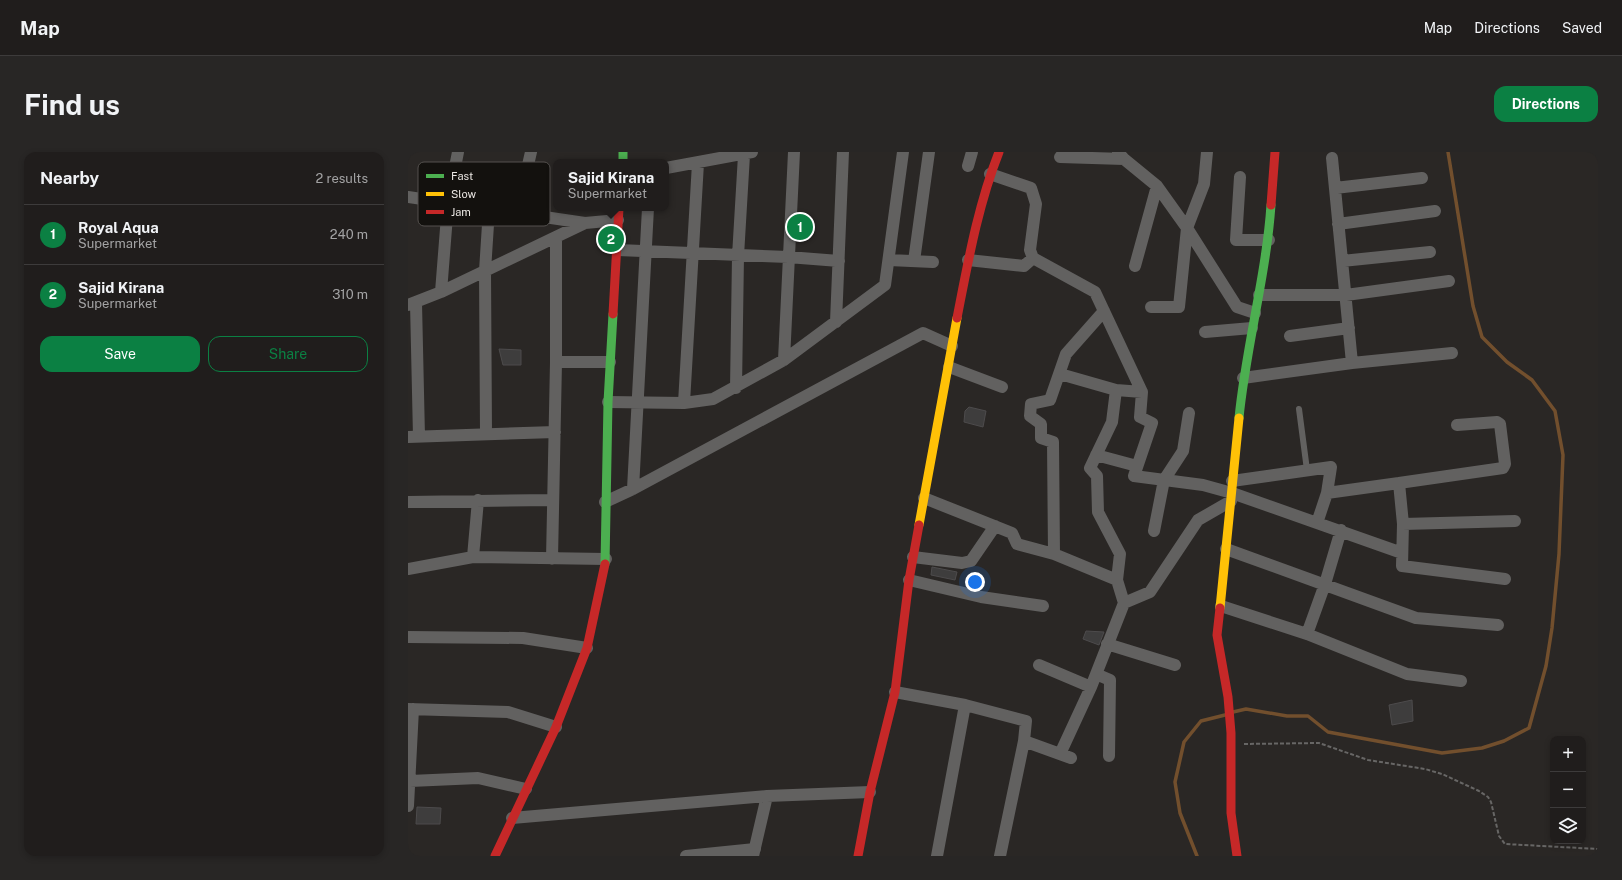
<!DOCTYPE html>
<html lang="en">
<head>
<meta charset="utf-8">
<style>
	:root { --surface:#201d1c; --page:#282625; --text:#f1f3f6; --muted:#a2a2a3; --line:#3d3b3b; --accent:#0b8043 }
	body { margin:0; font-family:"Public Sans",sans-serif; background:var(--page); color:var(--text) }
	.controls { position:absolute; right:12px; bottom:12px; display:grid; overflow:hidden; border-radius:8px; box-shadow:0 2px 6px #0003 }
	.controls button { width:36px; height:36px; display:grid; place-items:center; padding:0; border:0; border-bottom:1px solid var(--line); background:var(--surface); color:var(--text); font:20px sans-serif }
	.you { position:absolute; left:567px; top:430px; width:14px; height:14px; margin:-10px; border:3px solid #fff; border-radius:50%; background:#1a73e8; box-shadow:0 0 0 6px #1a73e833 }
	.badge { display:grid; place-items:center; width:26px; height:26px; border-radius:50%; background:var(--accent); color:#fff; font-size:13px; font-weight:700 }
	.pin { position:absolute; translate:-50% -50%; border:2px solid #fff; box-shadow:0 1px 4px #0006 }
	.popup { position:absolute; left:145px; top:7px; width:116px; height:52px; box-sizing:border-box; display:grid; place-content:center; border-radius:8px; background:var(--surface); filter:drop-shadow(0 1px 3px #0005); font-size:13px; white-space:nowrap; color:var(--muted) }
	.popup b { font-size:15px; color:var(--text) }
	.popup::after { content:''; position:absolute; left:50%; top:100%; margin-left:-8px; border:8px solid transparent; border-top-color:var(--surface) }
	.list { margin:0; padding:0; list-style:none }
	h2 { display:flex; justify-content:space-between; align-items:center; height:52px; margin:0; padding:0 16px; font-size:17px }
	h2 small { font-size:13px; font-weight:400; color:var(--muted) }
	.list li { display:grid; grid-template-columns:26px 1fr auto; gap:12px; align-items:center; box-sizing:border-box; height:60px; padding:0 16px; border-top:1px solid var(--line) }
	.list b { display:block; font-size:15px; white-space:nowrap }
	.list p { margin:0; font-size:13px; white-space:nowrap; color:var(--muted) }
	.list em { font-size:13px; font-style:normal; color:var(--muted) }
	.actions { display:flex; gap:8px; padding:12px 16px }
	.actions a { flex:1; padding:9px 0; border:1px solid var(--accent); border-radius:12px; text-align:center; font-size:14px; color:var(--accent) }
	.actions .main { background:var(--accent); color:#fff }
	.icon { flex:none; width:22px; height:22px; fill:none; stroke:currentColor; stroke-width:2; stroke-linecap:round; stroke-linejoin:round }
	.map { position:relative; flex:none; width:1190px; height:704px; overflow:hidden; border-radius:12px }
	header { display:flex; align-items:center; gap:24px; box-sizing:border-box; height:56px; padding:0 20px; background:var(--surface); border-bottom:1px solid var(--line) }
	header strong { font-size:19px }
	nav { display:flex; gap:22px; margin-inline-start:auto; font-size:14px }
	.intro { display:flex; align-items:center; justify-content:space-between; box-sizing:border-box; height:96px; padding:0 24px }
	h1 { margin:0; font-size:28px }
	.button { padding:10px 18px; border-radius:12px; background:var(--accent); color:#fff; font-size:14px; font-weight:700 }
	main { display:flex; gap:24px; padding:0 24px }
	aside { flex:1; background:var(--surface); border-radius:12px; box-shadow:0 2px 6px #0003 }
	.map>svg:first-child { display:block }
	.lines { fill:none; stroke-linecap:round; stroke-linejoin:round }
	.stream { stroke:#724f2d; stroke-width:3.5 }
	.building { fill:#3e3d3d; stroke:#4d4b4c }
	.path { stroke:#676665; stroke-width:2; stroke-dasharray:4 2; stroke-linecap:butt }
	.lane { stroke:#626160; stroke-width:6 }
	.street { stroke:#626160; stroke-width:12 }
	.fast { stroke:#4caf50; stroke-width:9 }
	.slow { stroke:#ffc107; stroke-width:9 }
	.jam { stroke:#c62828; stroke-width:9 }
	.key { fill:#13110e; stroke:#54514e; stroke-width:1 }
	.key-label { font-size:11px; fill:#eae6e2 }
</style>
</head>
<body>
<header>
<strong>Map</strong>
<nav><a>Map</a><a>Directions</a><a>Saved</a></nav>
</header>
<div class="intro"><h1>Find us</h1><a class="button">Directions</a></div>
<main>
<aside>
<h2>Nearby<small>2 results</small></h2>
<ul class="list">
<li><span class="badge">1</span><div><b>Royal Aqua</b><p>Supermarket</p></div><em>240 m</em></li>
<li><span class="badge">2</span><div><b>Sajid Kirana</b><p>Supermarket</p></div><em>310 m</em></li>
</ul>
<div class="actions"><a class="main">Save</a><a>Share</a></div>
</aside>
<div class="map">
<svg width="1190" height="704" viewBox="0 0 1190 704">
	<rect width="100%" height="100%" fill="#2a2725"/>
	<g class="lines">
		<path class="stream" d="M825,560L838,557L879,564H900L920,580L1034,601L1074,596L1096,589L1121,576L1138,514L1144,476L1151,402L1155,303L1147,259L1124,228L1099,210L1074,185L1065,154L1040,0
			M789,704L772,661L767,630L776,590L793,569L817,563"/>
	</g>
	<path class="building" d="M91,197L113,198V213H95Z
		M561,255L578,259L575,275L556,270L557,259Z
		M524,415L549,420L547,428L523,423Z
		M678,479L696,480L691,493L675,487Z
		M1004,548L1005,569L984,573L981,553Z
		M9,655L33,656L32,672H8Z"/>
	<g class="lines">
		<path class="path" d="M836,592L911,591L960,608L1017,617L1034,622L1071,639L1080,645L1083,650L1091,684L1097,692L1190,697"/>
		<path class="lane" d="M891,257L899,318"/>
		<path class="street" d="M710,0L716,7L749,34L779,76L829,155L847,161
			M652,5L716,7
			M924,6L944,211
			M560,14L564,0
			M258,16L344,0
			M582,22L623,36L628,52L622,98L625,106L687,140L734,240L732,265L744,271L726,324L795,333L824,341L994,401
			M832,25L828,88H861
			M927,36L1014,26
			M0,45L177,71L210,68
			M109,61L123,0
			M930,72L1027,59
			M210,98L380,105L431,109
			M481,108L525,110
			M560,108L616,114L625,106
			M506,109L521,0
			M934,109L1022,100
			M727,114L749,34
			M33,140L40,51L50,0
			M851,143H938L1041,129
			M8,151L11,285
			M0,153L33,140L177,71
			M743,155H771L779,76L796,32L799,0
			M428,170L435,0
			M797,180L844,176
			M882,184L941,176
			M376,208L386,0
			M148,210H202
			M541,215L594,235
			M652,222L708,238L734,240
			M835,226L944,211L1044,201
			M328,236L330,104L336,3
			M708,238L704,270L682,316L689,324L690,360L712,402L709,428
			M200,250L276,251L305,247L376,208L477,133L495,0
			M276,251L290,11
			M78,281L77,119L81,57
			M0,285L147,280
			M688,303L729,314
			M824,329L923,315L919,341L909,371
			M991,331L1095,316L1097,312L1092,272L1089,270L1049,273
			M225,337L240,56
			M919,341L991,331L995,372L994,414L1097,427
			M516,346L604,381L609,392L646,402L709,428L716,451
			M0,350L145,348
			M197,350L225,337L515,181L544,194
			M995,372L1107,369
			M746,379L756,328L775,299L781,261
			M818,397L1008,466L1090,473
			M646,402L645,290L633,286V272L622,264L623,252L642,248L658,202L696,159
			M65,405L70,348
			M505,405L554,411L563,409L587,374
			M144,407L148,210V86
			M0,417L65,405L198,407
			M501,428L573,445L635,454
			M813,454L899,482L999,522L1053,529
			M899,482L917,432L933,378
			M0,485L115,486L179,496
			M699,492L767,513
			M631,513L683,535
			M688,522L702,528L701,604
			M487,540L557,553L618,569L616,589L592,704
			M0,557L100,560L148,575
			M616,589L663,606
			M652,602L683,535L716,451L742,440L790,368L823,349
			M2,629L70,626L118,637
			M0,654L5,557
			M104,666L359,644L462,640
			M278,704L347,697
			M345,704L359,644
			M529,704L557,553"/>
		<path class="fast" d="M215,0V10
			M831,266C838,194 858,125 863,53
			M197,412L200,250L205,162"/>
		<path class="slow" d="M511,373L549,166
			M812,456L831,266"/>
		<path class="jam" d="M863,53L867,0
			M205,162L211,56
			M549,166C560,110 570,53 591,0
			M812,456L809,483L820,545L823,581V661L829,704
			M87,704L148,575L179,496L197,412
			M450,704L462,640L487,540L501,428L511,373"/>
	</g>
	<rect x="10" y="10" width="132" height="64" rx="6" class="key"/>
	<rect x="18" y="22" width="18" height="4" fill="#4caf50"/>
	<rect x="18" y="40" width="18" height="4" fill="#ffc107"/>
	<rect x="18" y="58" width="18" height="4" fill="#c62828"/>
	<g class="key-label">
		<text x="43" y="28">Fast</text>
		<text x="43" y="46">Slow</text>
		<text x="43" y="64">Jam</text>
	</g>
</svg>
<div class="controls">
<button>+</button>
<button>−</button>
<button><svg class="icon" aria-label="layers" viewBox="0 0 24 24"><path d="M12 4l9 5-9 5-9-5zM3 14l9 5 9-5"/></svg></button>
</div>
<div class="you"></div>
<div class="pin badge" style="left:392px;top:75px">1</div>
<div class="pin badge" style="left:203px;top:87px">2</div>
<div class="popup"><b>Sajid Kirana</b>Supermarket</div>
</div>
</main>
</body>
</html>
